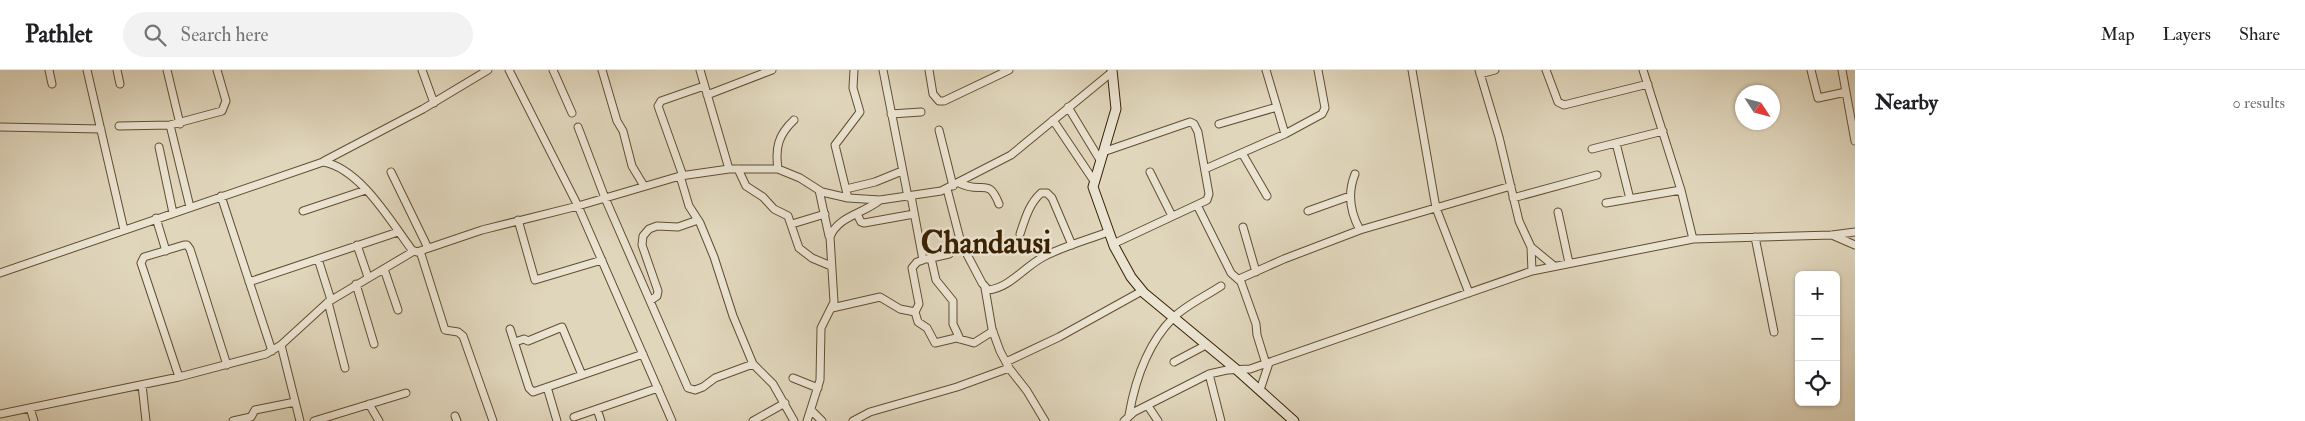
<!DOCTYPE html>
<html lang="en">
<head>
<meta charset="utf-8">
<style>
	:root { --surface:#fff; --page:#f2f2f2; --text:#202124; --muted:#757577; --line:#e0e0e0 }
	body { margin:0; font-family:"IM FELL Double Pica",serif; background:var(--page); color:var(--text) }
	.controls { position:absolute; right:15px; bottom:15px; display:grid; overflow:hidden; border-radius:8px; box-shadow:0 1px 4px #0004 }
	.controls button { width:45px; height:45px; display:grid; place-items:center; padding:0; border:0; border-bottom:1px solid var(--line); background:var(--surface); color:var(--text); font:25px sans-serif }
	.compass { position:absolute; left:1735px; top:15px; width:45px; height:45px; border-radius:50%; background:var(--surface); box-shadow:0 1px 4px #0004; rotate:126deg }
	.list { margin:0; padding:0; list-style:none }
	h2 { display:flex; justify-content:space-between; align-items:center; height:65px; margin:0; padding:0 20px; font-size:21px }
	h2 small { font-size:16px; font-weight:400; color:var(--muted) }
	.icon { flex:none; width:28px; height:28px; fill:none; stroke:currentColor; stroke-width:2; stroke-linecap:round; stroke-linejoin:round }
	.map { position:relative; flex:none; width:1855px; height:351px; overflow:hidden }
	header { display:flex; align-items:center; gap:30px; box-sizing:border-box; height:70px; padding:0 25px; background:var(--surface); border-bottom:1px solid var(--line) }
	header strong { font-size:24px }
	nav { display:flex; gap:28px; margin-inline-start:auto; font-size:18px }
	.search { width:350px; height:45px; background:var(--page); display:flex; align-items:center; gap:12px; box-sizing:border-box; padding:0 18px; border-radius:28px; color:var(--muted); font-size:19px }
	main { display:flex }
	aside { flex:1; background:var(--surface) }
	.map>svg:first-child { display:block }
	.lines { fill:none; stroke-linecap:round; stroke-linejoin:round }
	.street-casing { stroke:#634d2f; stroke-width:9 }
	.secondary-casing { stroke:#391f00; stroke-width:11 }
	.street { stroke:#ebe4d3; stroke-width:7 }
	.secondary { stroke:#ebe4d3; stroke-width:9 }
	.labels { text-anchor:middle; stroke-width:5; stroke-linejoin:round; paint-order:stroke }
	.town-label { font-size:31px; font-weight:bold; fill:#391f00; stroke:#ebe4d3 }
</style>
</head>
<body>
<header>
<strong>Pathlet</strong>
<div class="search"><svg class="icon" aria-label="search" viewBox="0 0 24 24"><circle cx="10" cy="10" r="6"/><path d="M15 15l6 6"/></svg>Search here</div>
<nav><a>Map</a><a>Layers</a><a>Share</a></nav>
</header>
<main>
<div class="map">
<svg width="1855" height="351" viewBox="0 0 1855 351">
	<rect width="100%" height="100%" fill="#e0d6bc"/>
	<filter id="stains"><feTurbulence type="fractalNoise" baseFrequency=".004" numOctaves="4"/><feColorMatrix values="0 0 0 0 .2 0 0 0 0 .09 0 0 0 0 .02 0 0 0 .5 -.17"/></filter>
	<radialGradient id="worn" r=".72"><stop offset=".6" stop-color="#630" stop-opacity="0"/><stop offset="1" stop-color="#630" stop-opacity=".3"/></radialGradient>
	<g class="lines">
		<defs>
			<path id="street" d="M49,0L52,14
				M87,0L124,160
				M117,0L120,14
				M167,0L180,54
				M422,0L434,33
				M509,0L578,136L672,351
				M553,0L572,43
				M602,0L617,51L623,61L632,96L644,116
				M700,0L729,99
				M883,0L908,127
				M929,0L933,24L939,31H944L1009,0
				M1266,0L1285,64
				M1412,0L1436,138L1469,223
				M1479,0L1499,67L1519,151L1531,177L1532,201
				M1546,0L1558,32L1564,35L1648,14
				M1643,0L1681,120L1693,169
				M1811,0L1818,28L1846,22
				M1842,0L1855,71
				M1480,4L1495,0
				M707,25L772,0
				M1068,37L1100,90
				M891,44L921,42
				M1053,50L1094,111
				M1219,54L1277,37
				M170,55L190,137
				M119,56L170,55L222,41L226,31L217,0
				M0,57L101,59
				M578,57L605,128L688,318L695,320L703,317L715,308L753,294
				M939,60L953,116
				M1616,73L1630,129
				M159,77L173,143
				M1592,79L1663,61
				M1103,82L1190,52L1194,54L1198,62L1209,124L1207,130L1203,132L1113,174
				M1242,83L1267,126
				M324,91L423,39L488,0
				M738,99L746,116L763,127L774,139L788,146L799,178L812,188L831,196
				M778,99C775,78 778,65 794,50
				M1205,99L1285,64L1322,44L1325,38L1318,0
				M391,102L428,178
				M1150,102L1172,146
				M1355,104C1347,124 1350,142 1360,160
				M680,106L689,136L700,153L714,187L733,246L753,294L773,314L794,351
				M683,106L658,36L661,31L704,16
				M959,113C983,125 988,106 999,134
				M846,119L875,112L902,101
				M947,119L961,173L982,213L988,220C1010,218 1026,195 1045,186C1065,176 1087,170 1108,162
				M819,120L829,166
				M221,126L272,281
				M911,126L923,190L917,192L912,198L919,234L915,242
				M848,128L835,75L860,42L853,18L854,0
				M1513,128L1597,105
				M1606,133L1681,120
				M1197,135L1231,203L1241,212L1256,254L1257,265L1266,294
				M303,141L366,120
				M1308,141L1350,126
				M1558,142L1569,193
				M857,144L861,152L864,153L914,144
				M156,148L166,181
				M518,150L535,210L602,190
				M792,154L825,144
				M1243,157L1256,202
				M1020,164C1025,149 1029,134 1041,123H1047L1052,128L1072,175
				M1832,165L1855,175
				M1755,167L1774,262
				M357,175L368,207
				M1531,177L1554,196
				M420,181L445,260L458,262L463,266L493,351
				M931,188L936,210L953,231V254L960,269
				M318,189L331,230
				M927,189L949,184
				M384,199L398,240
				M0,203L323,92C360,98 391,152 412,180L417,182L482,160L578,136L680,106L729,99H778L800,108L822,122L848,128L880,130L941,121L1011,85L1112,2
				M1239,209L1284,189L1360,160L1511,116
				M249,212L398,162
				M356,214L374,274
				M985,218L992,259L1000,281L1009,298L1027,321L1045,351
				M651,230L657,226L658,221L642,175L643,166L649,159L657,156L678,157L698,150
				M328,232L345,298
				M832,238L880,227L900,239L915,242L918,252L927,258L935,273L956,268L974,273L993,261
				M510,259L529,318L533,322L643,284
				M515,272L524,269L528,271L562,257L582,305
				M281,275L300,351
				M1006,292L1059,267L1142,221
				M1174,292L1206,275
				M1209,304L1221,351
				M179,307L141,193L144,187L184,175H187L190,179L227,295
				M793,308L818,318
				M142,315L146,351
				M547,317L557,351
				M1260,320L1269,293
				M369,334L379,351
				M1148,336L1158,351
				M30,338L34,351
				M597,339L601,351
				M812,341L822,351
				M0,344L179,307L266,284L281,275L328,232L414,181
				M1129,345C1135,311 1147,274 1173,248C1186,235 1206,226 1221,216
				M455,346L457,351
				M574,347L658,318
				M233,351L251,347L255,340L295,332
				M314,351L406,323
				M753,351L785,333
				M807,351L820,310L821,258L834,232L830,167C838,146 863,144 880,130
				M853,351L870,342L957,317L1009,298
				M1124,351L1134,342L1209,304L1227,300L1250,299L1532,201L1693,169L1832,165L1855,162"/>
			<path id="secondary" d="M1112,0L1116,39L1093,117L1114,176L1131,207L1144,223L1237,300L1294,351"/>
		</defs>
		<use href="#street" class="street-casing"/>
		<use href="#secondary" class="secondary-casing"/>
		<use href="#street" class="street"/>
		<use href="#secondary" class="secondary"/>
	</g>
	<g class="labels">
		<g class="town-label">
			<text x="986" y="183">Chandausi</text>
		</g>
	</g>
	<rect width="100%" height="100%" filter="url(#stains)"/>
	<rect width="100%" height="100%" fill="url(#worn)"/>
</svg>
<div class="controls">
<button>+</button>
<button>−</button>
<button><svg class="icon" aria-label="locate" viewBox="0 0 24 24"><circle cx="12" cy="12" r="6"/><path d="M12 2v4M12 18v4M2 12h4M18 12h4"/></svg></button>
</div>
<svg class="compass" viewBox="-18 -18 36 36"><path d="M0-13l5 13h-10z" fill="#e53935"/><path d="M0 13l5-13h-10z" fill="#757577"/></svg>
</div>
<aside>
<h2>Nearby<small>0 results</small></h2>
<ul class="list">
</ul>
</aside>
</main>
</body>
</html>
